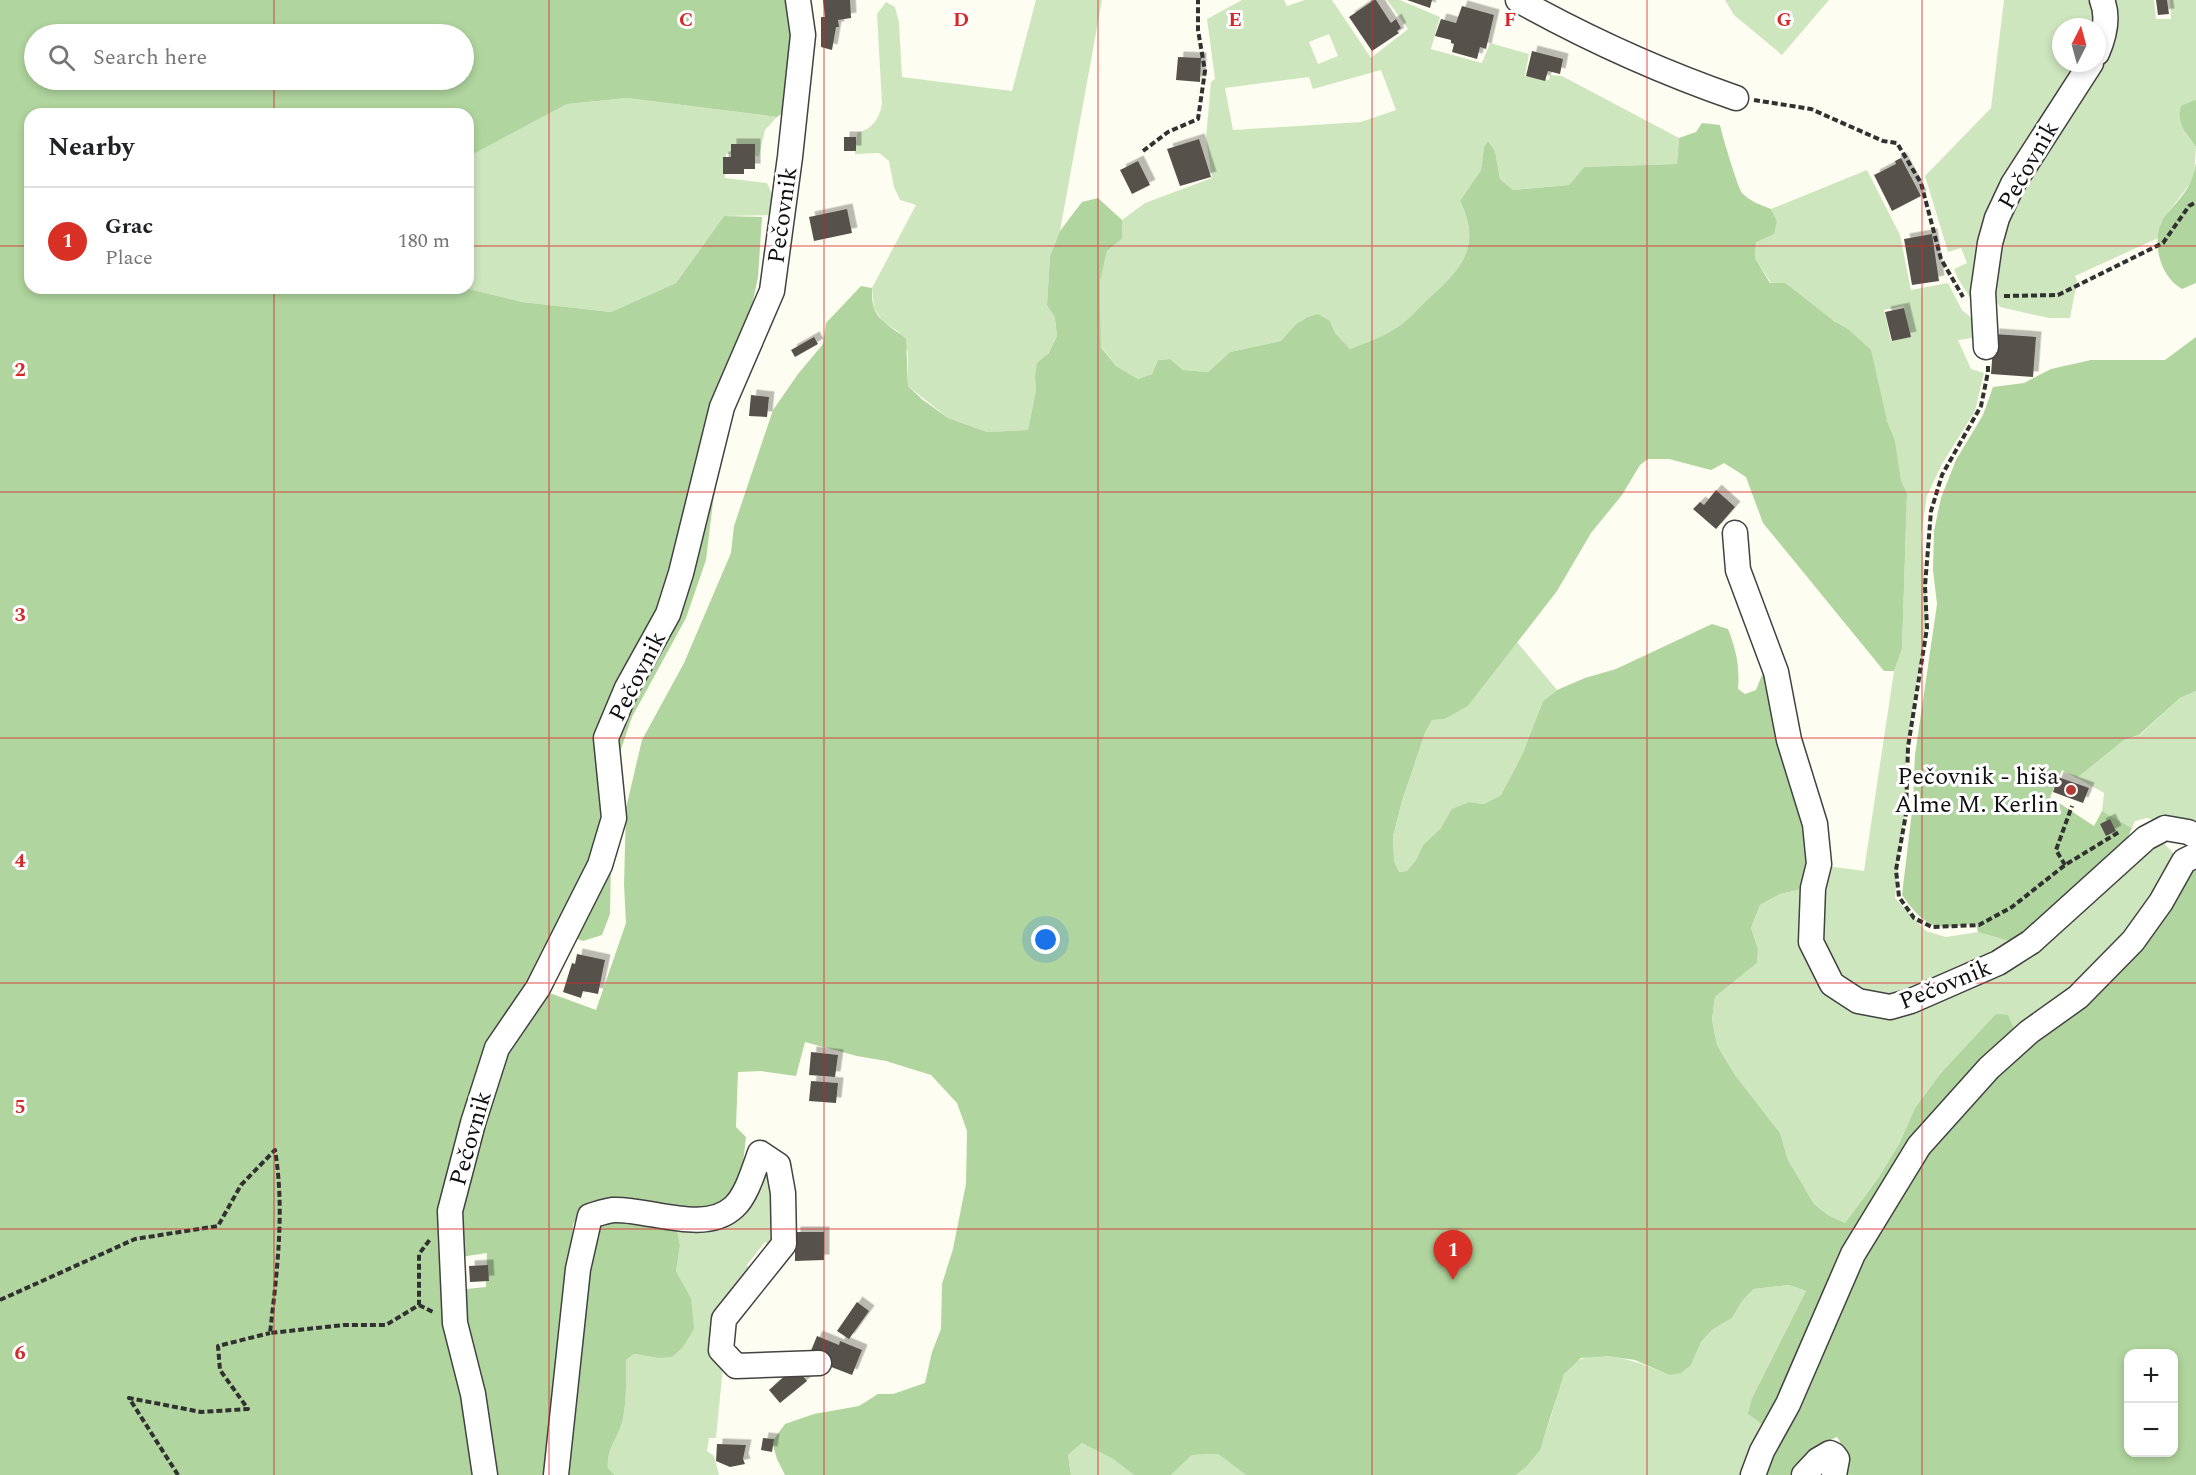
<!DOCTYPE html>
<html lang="en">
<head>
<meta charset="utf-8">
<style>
	:root { --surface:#fff; --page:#f6f6f6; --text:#202124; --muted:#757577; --line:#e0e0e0; --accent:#d93025 }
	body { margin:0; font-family:Spectral,serif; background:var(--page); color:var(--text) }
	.controls { position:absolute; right:18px; bottom:18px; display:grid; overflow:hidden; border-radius:12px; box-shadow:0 3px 9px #0003 }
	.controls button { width:54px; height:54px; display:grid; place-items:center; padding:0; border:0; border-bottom:2px solid var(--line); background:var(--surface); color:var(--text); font:30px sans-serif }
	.compass { position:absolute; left:2052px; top:18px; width:54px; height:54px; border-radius:50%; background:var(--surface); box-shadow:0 3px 9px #0003; rotate:6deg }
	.you { position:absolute; left:1046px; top:940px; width:21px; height:21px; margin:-15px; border:4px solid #fff; border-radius:50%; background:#1a73e8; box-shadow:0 0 0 9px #1a73e833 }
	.badge { display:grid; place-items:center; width:39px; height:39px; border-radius:50%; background:var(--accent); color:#fff; font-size:20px; font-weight:700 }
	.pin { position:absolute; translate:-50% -50px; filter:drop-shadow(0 2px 3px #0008) }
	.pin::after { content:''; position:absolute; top:32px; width:21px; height:18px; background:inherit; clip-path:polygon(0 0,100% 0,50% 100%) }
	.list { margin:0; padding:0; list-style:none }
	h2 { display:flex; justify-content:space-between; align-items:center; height:78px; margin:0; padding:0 24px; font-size:26px }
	h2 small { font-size:20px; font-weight:400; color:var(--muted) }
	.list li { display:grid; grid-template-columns:39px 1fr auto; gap:18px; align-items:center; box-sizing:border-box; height:108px; padding:0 24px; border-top:2px solid var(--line) }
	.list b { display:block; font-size:22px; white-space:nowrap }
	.list p { margin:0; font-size:20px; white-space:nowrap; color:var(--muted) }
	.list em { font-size:20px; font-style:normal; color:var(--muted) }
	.icon { flex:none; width:33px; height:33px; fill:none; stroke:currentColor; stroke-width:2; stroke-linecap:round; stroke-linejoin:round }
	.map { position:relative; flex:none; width:2196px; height:1475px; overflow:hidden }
	.search { position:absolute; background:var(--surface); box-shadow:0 3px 9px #0003; left:24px; top:24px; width:450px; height:66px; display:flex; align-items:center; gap:15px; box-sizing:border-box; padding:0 21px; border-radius:33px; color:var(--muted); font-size:22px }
	.panel { position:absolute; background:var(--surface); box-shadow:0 3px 9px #0003; left:24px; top:108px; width:450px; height:186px; border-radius:18px }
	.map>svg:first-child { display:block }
	.green { fill:#cee6be; fill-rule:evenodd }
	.forest { fill:#b0d59e; fill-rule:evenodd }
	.building { fill:#56514c; filter:url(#shadow) }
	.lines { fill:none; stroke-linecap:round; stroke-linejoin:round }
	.minor-casing { stroke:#424242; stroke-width:27 }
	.path { stroke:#313131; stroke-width:4; stroke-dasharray:6 3; stroke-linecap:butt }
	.minor { stroke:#fff; stroke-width:24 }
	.grid { fill:none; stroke:#d62828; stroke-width:1.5; stroke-opacity:0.55 }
	.poi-dot { fill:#b23c33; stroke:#fff; stroke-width:2 }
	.labels { text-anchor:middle; stroke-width:6; stroke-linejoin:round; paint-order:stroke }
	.street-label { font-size:24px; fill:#0f0f0f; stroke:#fff }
	.poi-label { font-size:24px; fill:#0f0f0f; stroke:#fff; text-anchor:end }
	.grid-label { font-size:20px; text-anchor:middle; font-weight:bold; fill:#d62828; stroke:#fff; stroke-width:6; stroke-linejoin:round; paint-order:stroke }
</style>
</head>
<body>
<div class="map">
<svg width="2196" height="1475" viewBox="0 0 2196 1475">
	<defs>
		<filter id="shadow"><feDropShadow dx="5.5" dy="-5.5" stdDeviation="0" flood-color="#0004"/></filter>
	</defs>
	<rect width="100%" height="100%" fill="#fefdf1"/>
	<path class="green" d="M1036,0H1102L1060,231L1050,256L1047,305L1055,318L1057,336L1035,378L1036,390L1028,430L987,432L948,418L908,386V353L899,332L883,322L874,308L872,288L916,205L900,200L894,187L889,161L879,153L855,154L857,133C872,129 879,120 882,104L877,14L886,2L895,7L899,23L902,77L1012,91Z
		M1242,0H1284L1287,6L1305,0H1332L1371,58L1408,29L1387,0H1400L1440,17L1431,49L1482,63L1490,43L1529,54L1525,76L1549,80L1550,75L1562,76L1679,138L1677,164L1584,167L1569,185L1513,190L1500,179L1495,151L1488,141L1484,147L1481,170L1460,201C1483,248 1460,270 1427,300C1417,309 1408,321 1396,328C1383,337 1365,343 1350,349L1335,333L1330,321L1295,325L1281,341L1230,352L1208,372L1183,370L1170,359L1158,360L1152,374L1138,379L1116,366L1101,346L1100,282L1107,251L1122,239V220L1145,203L1212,178L1206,138L1211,82L1215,79L1207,19ZM1329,34L1338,56L1318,64L1309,42ZM1381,70L1396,110L1361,122L1233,130L1225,88L1309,77L1313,89Z
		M1725,0H1829L1782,55L1734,15Z
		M2004,0H2099L2097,27H2061V63H2086L2011,180L1978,297L1971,299L1958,279L1954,269L1967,263L1961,248L1948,252L1925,176L1991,108Z
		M2109,0H2154L2156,19H2171L2170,0H2196V100L2185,132L2196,147L2194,178L2161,222L2158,238L2075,276L2077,281L2070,318H2049L2000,307L1994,298L1993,251Z
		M627,98L777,117L765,130L759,156L726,154L725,178L767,183L782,215L724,216L676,283L611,312L522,302L465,288H468V157L567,104Z
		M1867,170L1900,235L1911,290L1948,283L1962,310L1980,325L1979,337L1958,340L1971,369L1984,373L1975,411L1942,464L1927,496L1921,536L1928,609L1924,640L1907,744L1905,815L1899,853L1895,898L1926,931L1946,937L1978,932L2019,944L1908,998L1847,991L1818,943L1827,866L1864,871L1894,671L1902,649L1907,494L1901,480L1895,440L1848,329L1771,283L1755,258L1756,242L1777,221L1771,209ZM1904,306L1910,337L1891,341L1884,310Z
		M1517,642L1557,690L1543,701L1522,755L1501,795L1484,804L1469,802L1452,810L1441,828L1423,845L1416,860L1407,871L1399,872L1394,861L1393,836L1402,801L1425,733L1432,720L1445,719L1468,706Z
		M2196,691V832L2147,818L2135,821L2132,828L2102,811L2104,793L2077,778L2124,740L2140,735L2180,698Z
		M2159,838L2176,856L2123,946L2017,1035L1996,1015L1940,1074L1915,1108L1899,1144L1879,1177L1845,1223L1828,1215L1814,1204L1788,1160L1780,1133L1735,1075L1717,1045L1712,1020L1715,997L1757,963L1758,949L1751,928L1760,905L1780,894L1815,886L1807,929L1857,1007L2004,966Z
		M760,1163L775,1176V1251L765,1242L747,1265L755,1276L737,1291L723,1367L716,1438H709L707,1451L714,1456L719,1475H615L608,1468C606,1450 617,1439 622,1423C627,1403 626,1380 626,1360L634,1354L658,1358L691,1298L676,1271L680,1245L676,1224Z
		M1789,1285L1806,1291L1752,1398L1769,1429L1746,1475H1516C1542,1455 1548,1427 1557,1396C1559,1389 1560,1380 1564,1374C1585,1339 1641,1363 1669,1375L1691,1365L1701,1342L1712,1330L1732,1318L1743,1300L1754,1289Z
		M1082,1443L1113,1459L1134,1475H1071L1068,1455Z
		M1218,1454L1246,1475H1171L1192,1455Z"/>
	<path class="forest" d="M0,0H785L790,4L798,50L790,108L777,117L627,98L567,104L468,157V114H30V288H465L522,302L611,312L676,283L724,216L762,217L758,277L728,421L713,502L706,560L686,618L632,717L618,758L612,807L610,914L602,935L583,941L564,934L521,998L444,1208L439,1258L442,1295L475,1475H0ZM34,34H464V80H34Z
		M2195,100H2196V147C2186,133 2176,123 2181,106Z
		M1702,123L1720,125C1722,135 1738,188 1742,193C1751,202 1761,205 1771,209L1777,221L1774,234L1756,242L1755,258L1770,283H1785L1834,321L1848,329L1871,350L1887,421L1895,440L1901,480L1907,494L1902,649L1894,671H1884L1763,523L1746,477L1724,463L1711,470L1669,459H1648L1640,465L1622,495L1591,533L1557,591L1468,706L1445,719L1432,720L1425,733L1402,801L1393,836L1394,861L1399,872L1407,871L1416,860L1423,845L1441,828L1452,809L1469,802L1484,804L1501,795L1522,755L1543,701L1557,690L1585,678L1616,669L1712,624L1728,629C1736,649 1740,667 1738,689L1745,694L1756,690L1762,675L1773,673L1794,757L1815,886L1780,894L1760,905L1751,928L1758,949L1757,963L1715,997L1712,1020L1717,1045L1735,1075L1780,1133L1788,1160L1814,1204L1828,1215L1845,1223L1879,1177L1899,1144L1915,1108L1940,1074L1996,1014L2008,1015L2017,1035L1920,1136L1769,1429L1748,1414L1752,1398L1806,1291L1789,1285L1754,1289L1743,1300L1732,1318L1712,1330L1701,1342L1691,1365L1681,1373L1669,1375L1635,1360L1607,1356L1581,1358L1564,1374L1540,1450L1526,1467L1516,1475H1246L1218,1454L1192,1455L1171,1475H1134L1113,1459L1082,1443L1068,1455L1071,1475H785L777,1459L772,1442L785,1424L814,1414L859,1406L878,1394H893L925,1383L932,1352L941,1329L942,1284L953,1249L966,1184L967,1131L957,1103L931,1075L886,1061L857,1056L805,1042L796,1076L761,1071L738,1072L736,1127L746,1137L742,1172L736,1195L716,1212L585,1209L573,1224L571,1281L548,1475H493L457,1290L486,1287L487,1253L454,1258L460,1209L502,1054L547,992L596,1010L626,923L624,885L626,808L642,740L684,663L731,553L734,526L773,410L798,374L823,344L826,323L861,286L872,288C872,294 872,303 874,308C879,323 896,329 906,339L908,386L923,400L948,418L987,432L1028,430L1036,390L1035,378L1037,363L1048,354L1057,336L1055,318L1047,305L1050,256L1060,231L1082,202L1098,198L1122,220V239L1107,251L1100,282L1101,347L1116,366L1138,379L1152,374L1158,360L1170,359L1183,370L1208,372L1230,352L1281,341L1295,325L1308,317L1318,314L1330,321L1335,333L1350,349C1365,343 1383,337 1396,328C1408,321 1417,309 1427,300C1460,270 1483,248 1460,201L1481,170L1484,147L1488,141L1495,151L1500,179L1513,190L1569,185L1584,167L1677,164L1679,138L1696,132Z
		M2196,163V283L2182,289C2161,277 2152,246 2161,223C2163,217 2169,212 2172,208C2185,193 2193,183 2196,163Z
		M2196,337V691L2180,698L2139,735L2124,740L2077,778L2062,770L2050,797L2094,826L2102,811L2132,828L2121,852L2019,944L1978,932L1976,923C1936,931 1926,929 1902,895L1913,803L1915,755L1937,604L1933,570L1934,531L1941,498L1956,460L1983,415L1993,387L2024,383L2051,369L2091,360H2165Z
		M2196,859V1475H1840C1843,1463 1845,1447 1837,1437L1824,1443L1796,1475H1761L1828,1321L1924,1147ZM2128,1354H2174V1452H2128Z
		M595,1221L676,1224L680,1245L676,1271L691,1298L694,1329L683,1347L672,1357L658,1358L634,1354L626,1360C626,1380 627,1403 622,1423C617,1439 606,1450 608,1468L615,1475H559Z"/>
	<path class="building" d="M823,0H850L851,18L838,20L839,27H836L832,50L821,47V17H825Z
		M1374,0H1376L1391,23L1396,19L1401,28L1397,31L1399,33L1372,51L1349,17Z
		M1407,0H1432L1430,8Z
		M2156,0H2167L2169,14L2158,15Z
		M1462,6L1494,15L1486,49L1480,47L1477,59L1452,52L1454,44L1451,43V40L1435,36L1441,19L1456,23Z
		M1532,51L1563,59L1560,74L1548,71L1545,81L1526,76Z
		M1178,57L1201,58L1200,82L1176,80Z
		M844,137H856V151H844Z
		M1199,139L1211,177L1180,186L1167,149Z
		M731,144H755V169H744V174H723V157H731Z
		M1901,158L1921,196L1892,211L1874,175L1896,164L1895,161Z
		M1138,161L1150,185L1132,194L1120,170Z
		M847,209L852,233L814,241L809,217Z
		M1932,234L1939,281L1912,285L1904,239Z
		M1904,308L1911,337L1892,341L1885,312Z
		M1994,334L2036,337L2033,377L1991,374Z
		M814,337L818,344L795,357L791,350Z
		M751,395L769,397L767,417L749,416Z
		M1716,490L1735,507L1716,529L1693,509L1700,502L1704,505Z
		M2058,777L2089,788L2083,803L2053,792Z
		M2110,819L2116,831L2106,836L2100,824Z
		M577,954L605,960L598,994L583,991L581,998L563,992L572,963L575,964Z
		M811,1052L838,1055L835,1077L809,1075Z
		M811,1081L838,1083L836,1103L809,1101Z
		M795,1232H824V1260L795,1261Z
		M488,1265L489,1281L470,1282L469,1266Z
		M857,1302L869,1311L849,1339L837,1331Z
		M817,1336L839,1345L840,1341L862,1350L852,1375L808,1358Z
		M795,1367L807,1381L780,1403L769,1390Z
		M763,1438L774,1439L772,1452L761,1450Z
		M717,1444L746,1445L743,1459L745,1464L730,1467L716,1461Z"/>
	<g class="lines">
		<defs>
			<path id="minor" d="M1518,0C1588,39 1661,72 1736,98
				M2097,53C2104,37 2109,17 2102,0
				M1986,347L1983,292L1990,243L1997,218L2013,184L2091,63
				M1735,533L1738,570L1776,672L1789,740L1815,824L1819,864L1813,888L1811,942L1832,984L1858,1001L1890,1007L1911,1001L1998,963L2031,942L2146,838L2165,828L2188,832L2196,836
				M485,1475L473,1394L455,1323L450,1211L473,1123L497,1048L538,988L600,865L614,818L606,738L627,688L668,614L681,573L722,407L772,291L790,157L803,35L798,0
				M556,1475L578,1269L590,1216C597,1214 605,1211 613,1210C648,1208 704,1235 734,1207C747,1195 754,1169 760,1153L778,1165L783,1193L784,1244L724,1319L721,1350L736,1366L819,1363
				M1753,1475L1762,1451L1788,1404L1853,1254L1919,1146L1989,1068L2029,1032L2078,997L2133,941L2161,902L2184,861L2196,855
				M1804,1475L1818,1460L1830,1453L1834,1455L1837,1459L1834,1475"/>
		</defs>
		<use href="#minor" class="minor-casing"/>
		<path class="path" d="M1754,100L1811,109L1883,141L1897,143L1921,183L1941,259L1963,297
			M1143,151L1168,132L1198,119L1205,71L1198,30V0
			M2004,296L2058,295L2163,243L2189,206L2196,202
			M1988,366V372L1981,406L1942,475L1931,511L1925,586L1927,628L1908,747L1906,814L1896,870L1899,897L1914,918L1932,927L1979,925L2012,907L2065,865L2119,832
			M2065,865L2056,850L2072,806
			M0,1300L135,1239L218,1226L241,1185L275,1150C285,1210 277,1272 270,1333L344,1325H386L419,1305V1254L431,1238
			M419,1305L435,1313
			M178,1475L129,1398L201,1412L248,1409L220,1370L218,1346L270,1333"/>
		<use href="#minor" class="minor"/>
	</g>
	<path class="grid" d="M274,0V34M549,0V1475M824,0V1475M1098,0V1475M1372,0V1475M1647,0V1475M1922,0V1475M274,80V114M0,246H30M468,246H2196M274,288V1475M0,492H2196M0,738H2196M0,983H2196M0,1229H2196"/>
	<circle class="poi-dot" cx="2071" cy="790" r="6"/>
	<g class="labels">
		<g class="street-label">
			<text transform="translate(2028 165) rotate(-60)" y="8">Pečovnik</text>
			<text transform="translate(782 215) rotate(-82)" y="8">Pečovnik</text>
			<text transform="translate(637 676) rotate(-63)" y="8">Pečovnik</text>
			<text transform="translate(1945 984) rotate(-22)" y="8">Pečovnik</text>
			<text transform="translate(470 1138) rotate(-74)" y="8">Pečovnik</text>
		</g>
		<g class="poi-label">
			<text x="2059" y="784">Pečovnik - hiša<tspan x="2059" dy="28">Alme M. Kerlin</tspan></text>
		</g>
	</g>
	<g class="grid-label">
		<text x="686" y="26">C</text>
		<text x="961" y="26">D</text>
		<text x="1235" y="26">E</text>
		<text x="1510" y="26">F</text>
		<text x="1784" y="26">G</text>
		<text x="20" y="376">2</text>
		<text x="20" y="621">3</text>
		<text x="20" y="867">4</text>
		<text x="20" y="1113">5</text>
		<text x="20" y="1359">6</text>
	</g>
</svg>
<div class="controls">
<button>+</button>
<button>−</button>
</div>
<svg class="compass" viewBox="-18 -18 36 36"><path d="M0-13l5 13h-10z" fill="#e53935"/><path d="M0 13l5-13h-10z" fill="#757577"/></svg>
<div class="you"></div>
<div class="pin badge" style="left:1453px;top:1280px">1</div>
<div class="search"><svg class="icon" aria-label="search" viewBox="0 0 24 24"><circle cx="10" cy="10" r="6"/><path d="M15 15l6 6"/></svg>Search here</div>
<section class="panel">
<h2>Nearby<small></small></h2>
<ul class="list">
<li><span class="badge">1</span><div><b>Grac</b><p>Place</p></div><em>180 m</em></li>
</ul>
</section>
</div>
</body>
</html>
